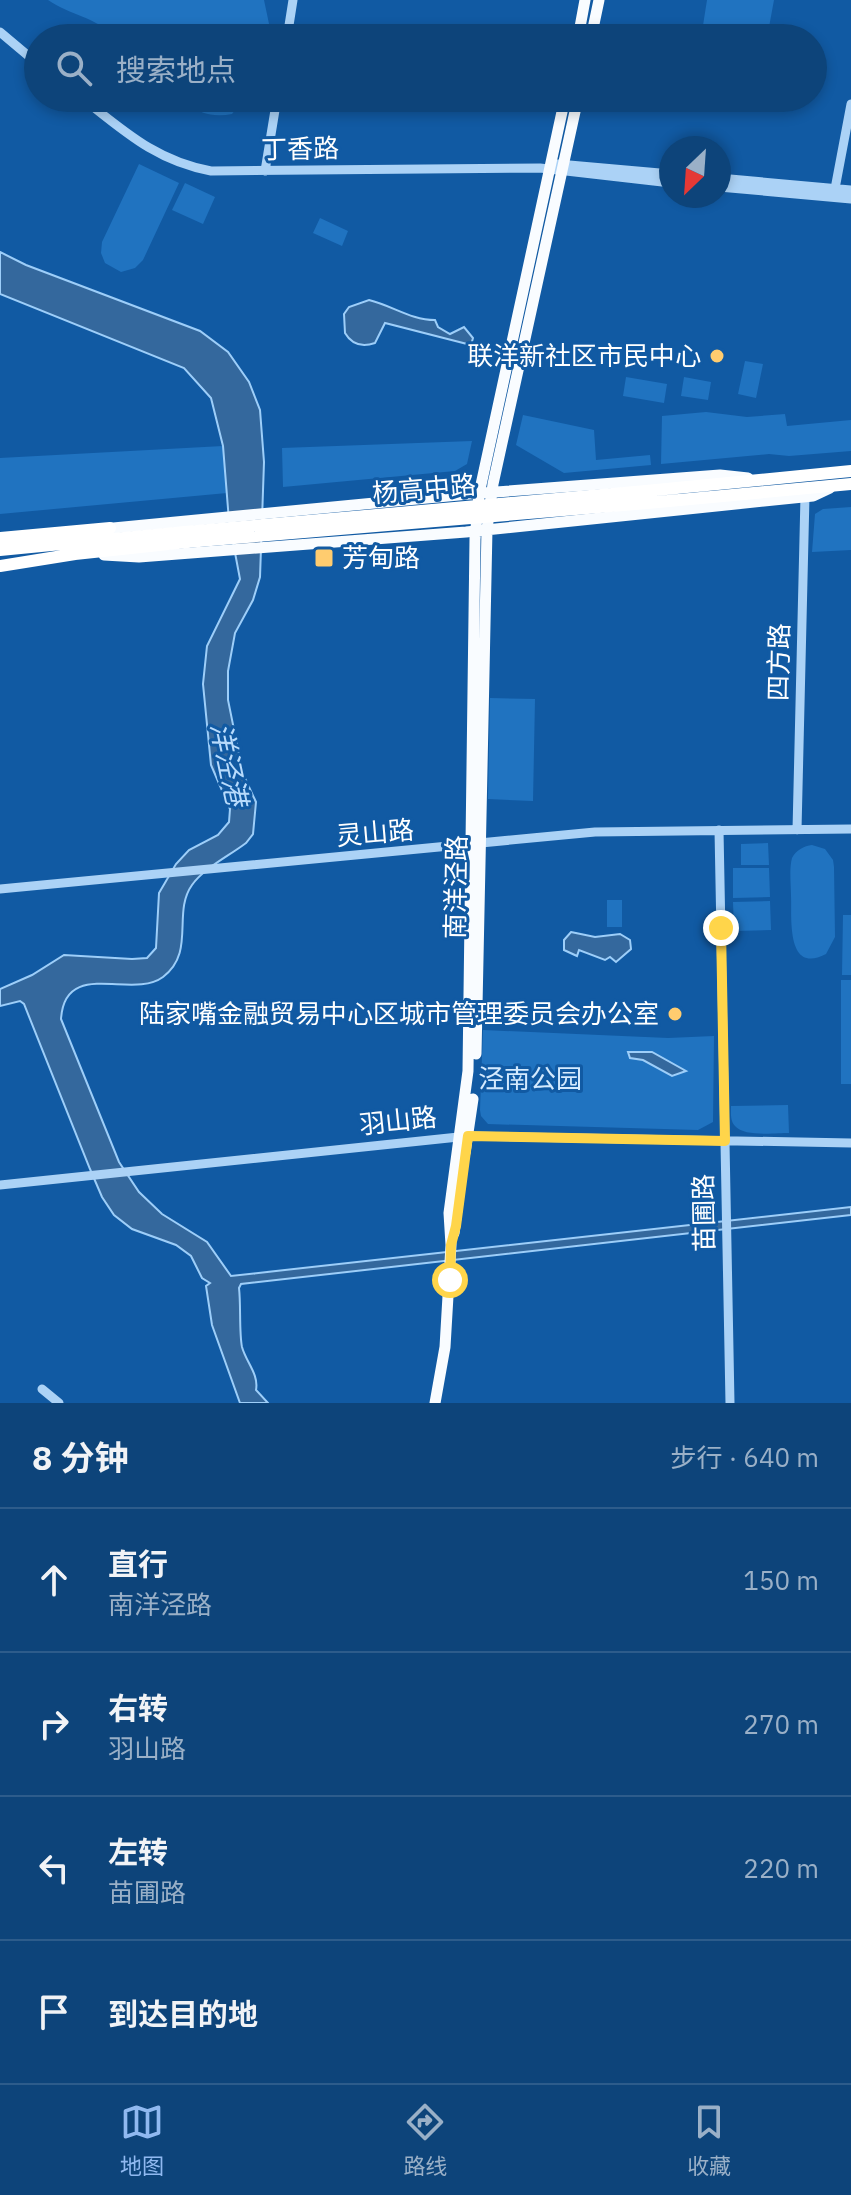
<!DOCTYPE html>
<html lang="zh">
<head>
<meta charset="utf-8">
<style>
	:root { --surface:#0d447a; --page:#1b4e81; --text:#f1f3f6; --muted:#9ab0c7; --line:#2d5c8b; --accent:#90b9f0 }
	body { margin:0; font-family:"IBM Plex Sans","Noto Sans SC",sans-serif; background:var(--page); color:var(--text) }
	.compass { position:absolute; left:659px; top:136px; width:72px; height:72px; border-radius:50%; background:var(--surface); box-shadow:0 4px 12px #0003; rotate:205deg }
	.stop { position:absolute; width:24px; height:24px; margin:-18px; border:6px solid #ffd54a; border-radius:50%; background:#fff }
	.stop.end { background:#ffd54a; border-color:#fff; box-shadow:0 2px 8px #0008 }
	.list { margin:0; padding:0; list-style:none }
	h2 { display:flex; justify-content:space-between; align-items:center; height:104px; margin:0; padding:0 32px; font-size:34px }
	h2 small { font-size:26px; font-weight:400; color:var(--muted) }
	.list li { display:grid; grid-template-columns:52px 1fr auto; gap:24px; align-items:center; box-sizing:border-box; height:144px; padding:0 32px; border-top:2px solid var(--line) }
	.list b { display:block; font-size:30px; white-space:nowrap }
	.list p { margin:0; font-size:26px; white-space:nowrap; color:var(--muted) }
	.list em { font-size:26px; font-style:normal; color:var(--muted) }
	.icon { flex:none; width:44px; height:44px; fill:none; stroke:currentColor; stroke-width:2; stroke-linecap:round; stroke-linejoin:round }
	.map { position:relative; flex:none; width:851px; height:1403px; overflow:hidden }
	.search { position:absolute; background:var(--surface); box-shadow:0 4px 12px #0003; left:24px; right:24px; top:24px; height:88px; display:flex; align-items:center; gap:20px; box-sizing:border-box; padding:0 28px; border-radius:44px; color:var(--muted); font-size:30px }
	.sheet { height:680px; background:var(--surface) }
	nav { display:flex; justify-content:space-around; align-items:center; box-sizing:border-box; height:112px; border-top:2px solid var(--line); background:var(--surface); font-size:22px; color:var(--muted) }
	nav a { display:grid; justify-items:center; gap:4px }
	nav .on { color:var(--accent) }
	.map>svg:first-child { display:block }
	.green { fill:#2073c0 }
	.water { fill:#34689d; stroke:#9dcef9; stroke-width:2 }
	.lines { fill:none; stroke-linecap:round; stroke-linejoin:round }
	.minor { stroke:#abd2f6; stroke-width:9 }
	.major { stroke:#f9fcff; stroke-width:11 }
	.highway { stroke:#fff; stroke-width:12 }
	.highway-bridge { stroke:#fff; stroke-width:12 }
	.route { stroke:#ffd54a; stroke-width:10 }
	.poi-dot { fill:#ffcc6f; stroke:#115aa3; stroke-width:3 }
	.labels { text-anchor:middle; stroke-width:6; stroke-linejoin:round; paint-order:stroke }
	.street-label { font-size:26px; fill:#fff; stroke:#115aa3 }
	.poi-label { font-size:26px; fill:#fff; stroke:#115aa3; text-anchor:end }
	.park-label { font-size:26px; fill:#d4eafe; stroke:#115aa3 }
	.water-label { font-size:28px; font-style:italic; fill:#b8dbfc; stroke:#115aa3 }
</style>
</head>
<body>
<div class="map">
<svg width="851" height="1403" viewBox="0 0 851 1403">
	<rect width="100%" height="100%" fill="#115aa3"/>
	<path class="green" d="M48,0H264L272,38H116C95,16 71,16 48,0Z
		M707,0H774L767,38H701Z
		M181,98H244L232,114C213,118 195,113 181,98Z
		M139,164L179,183L143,260L135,268L121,272L105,263L101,253L102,242Z
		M185,183L215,197L203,224L172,210Z
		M320,218L348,231L342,246L313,233Z
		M745,361L763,364L756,398L738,394Z
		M626,377L667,384L664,403L623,396Z
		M684,377L711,382L708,400L681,396Z
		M706,412L747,417L785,414L787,426L851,420V451L789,456L769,454L661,464L662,416Z
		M523,415L594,430L596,460L650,455L651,465L564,473L516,445Z
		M472,441L467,464L455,471L283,487L282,448Z
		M223,446L227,493L0,514V458Z
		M851,507V550L812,552L815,514L823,509Z
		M490,698L535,699L533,801L488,799Z
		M768,843L769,865H741V844Z
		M812,845L825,849L833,860L834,867L835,937L826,954C786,975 792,918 791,896C791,885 789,869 792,858C796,850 804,846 812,845Z
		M733,868H769L770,897L733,898Z
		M607,900H622V927H607Z
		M770,901L771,930L734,931L733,902Z
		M843,915H851V975H842Z
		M841,980H851V1084H841Z
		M483,1030L668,1038L714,1036L713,1122L698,1130L488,1124L481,1116L480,1110Z
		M788,1105L789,1133C775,1133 744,1137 735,1126C730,1121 731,1112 731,1106Z"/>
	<path class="water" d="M0,252L26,265L200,331L228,352L249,382L260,410L264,462L260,577L253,600L235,633L228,671V700L243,774L256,802L253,834L246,843C229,856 204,868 192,885C172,913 196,952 163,977C132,1000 65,958 61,1019L119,1162L139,1192L162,1214L207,1242L231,1276L851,1207V1215L241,1284L239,1288C241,1305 239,1332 242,1347C246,1362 259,1374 256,1390L268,1403H240L212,1325L206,1286L210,1283L202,1278L191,1256L176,1245L132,1229L114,1215L102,1197L90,1169L24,1004L20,1001L0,1006V989L32,975L64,955L132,959L147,958L156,948L159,893L176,864L189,850L218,835L229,822L230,809L211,765L203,684L207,646L240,579L229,521L223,446L211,398L184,368L0,294Z
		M369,300C393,306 411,320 435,320L438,327L450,334L464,327L473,338L471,345L385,323L375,343C363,347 352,345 345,333L344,314L349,307Z
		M571,932L595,937L620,934L630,940L631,949L616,962L610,957L605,960L579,950L577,956L564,950V940Z
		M628,1052H652L686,1071L672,1076L643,1060L630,1058Z"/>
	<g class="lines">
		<path class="minor" d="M0,32L38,64
			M287,38L293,0
			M82,98C124,131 156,161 211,171L540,168L671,183
			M558,164L671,174
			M265,171L277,98
			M719,178L851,190
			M719,187L851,199
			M834,194L851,104
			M719,830L730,1403
			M797,830L805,496
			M0,889L595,832L851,829
			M0,1185L468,1136L851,1143
			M42,1389L59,1403"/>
		<path class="major" d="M578,38L585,0
			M591,38L599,0
			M103,529L469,494L720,475L748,478
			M104,555L139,557L466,532L813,496L830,488
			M476,1054L487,529L493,484L578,98
			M465,1153L473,1099
			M454,1233L462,1170
			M435,1403L445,1347L451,1245L449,1213L468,1071L475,539L479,494L565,98"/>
		<path class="highway" d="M646,491L851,471
			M647,503L851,484
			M0,538L110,528
			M0,550L185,532
			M0,566L75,554L187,542"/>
		<path class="highway-bridge" d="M185,532L646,491
			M187,542L647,503"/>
	</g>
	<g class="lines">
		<path class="route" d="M450,1280L451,1245L456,1226L468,1136L725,1141L721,928"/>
	</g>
	<g class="poi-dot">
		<circle cx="717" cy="356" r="8"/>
		<rect x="314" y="548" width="20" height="20" rx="4"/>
		<circle cx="675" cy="1014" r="8"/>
	</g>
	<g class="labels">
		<g class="street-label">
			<text transform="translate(300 149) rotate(-1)" y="9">丁香路</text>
			<text transform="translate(424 489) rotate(-5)" y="9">杨高中路</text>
			<text transform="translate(779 662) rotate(-89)" y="9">四方路</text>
			<text transform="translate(375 833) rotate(-5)" y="9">灵山路</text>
			<text transform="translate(456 887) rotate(-89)" y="9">南洋泾路</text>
			<text transform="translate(398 1121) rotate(-6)" y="9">羽山路</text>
			<text transform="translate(704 1213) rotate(-91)" y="9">苗圃路</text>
		</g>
		<g class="poi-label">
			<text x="701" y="365">联洋新社区市民中心</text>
			<text x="342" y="567" text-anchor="start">芳甸路</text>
			<text x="659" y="1023">陆家嘴金融贸易中心区城市管理委员会办公室</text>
		</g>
		<g class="park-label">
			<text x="530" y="1088">泾南公园</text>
		</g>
		<g class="water-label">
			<text transform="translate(229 764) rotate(78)" y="10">洋泾港</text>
		</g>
	</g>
</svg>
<svg class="compass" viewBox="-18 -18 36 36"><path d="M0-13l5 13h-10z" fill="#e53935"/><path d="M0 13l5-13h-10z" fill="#9ab0c7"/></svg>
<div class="stop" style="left:450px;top:1280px"></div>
<div class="stop end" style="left:721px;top:928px"></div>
<div class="search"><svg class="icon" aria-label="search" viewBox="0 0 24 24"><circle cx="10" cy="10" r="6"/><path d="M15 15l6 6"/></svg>搜索地点</div>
</div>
<section class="sheet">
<h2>8 分钟<small>步行 · 640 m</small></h2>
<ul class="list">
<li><svg class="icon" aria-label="ahead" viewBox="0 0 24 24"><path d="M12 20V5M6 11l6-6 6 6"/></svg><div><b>直行</b><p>南洋泾路</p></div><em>150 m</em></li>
<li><svg class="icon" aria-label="right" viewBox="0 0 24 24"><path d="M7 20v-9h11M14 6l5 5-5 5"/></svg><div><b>右转</b><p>羽山路</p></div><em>270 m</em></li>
<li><svg class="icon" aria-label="left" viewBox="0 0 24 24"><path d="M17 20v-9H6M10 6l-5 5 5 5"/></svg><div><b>左转</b><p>苗圃路</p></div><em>220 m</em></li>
<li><svg class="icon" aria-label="arrive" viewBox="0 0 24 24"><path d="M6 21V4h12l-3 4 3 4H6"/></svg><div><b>到达目的地</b></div></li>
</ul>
</section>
<nav>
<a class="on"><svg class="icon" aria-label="map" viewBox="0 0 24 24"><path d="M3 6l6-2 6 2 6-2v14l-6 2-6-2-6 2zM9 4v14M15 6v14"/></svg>地图</a>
<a><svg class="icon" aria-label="directions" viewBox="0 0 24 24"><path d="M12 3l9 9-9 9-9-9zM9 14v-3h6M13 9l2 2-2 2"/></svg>路线</a>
<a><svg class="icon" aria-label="saved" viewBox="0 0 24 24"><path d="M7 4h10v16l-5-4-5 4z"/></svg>收藏</a>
</nav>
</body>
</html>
